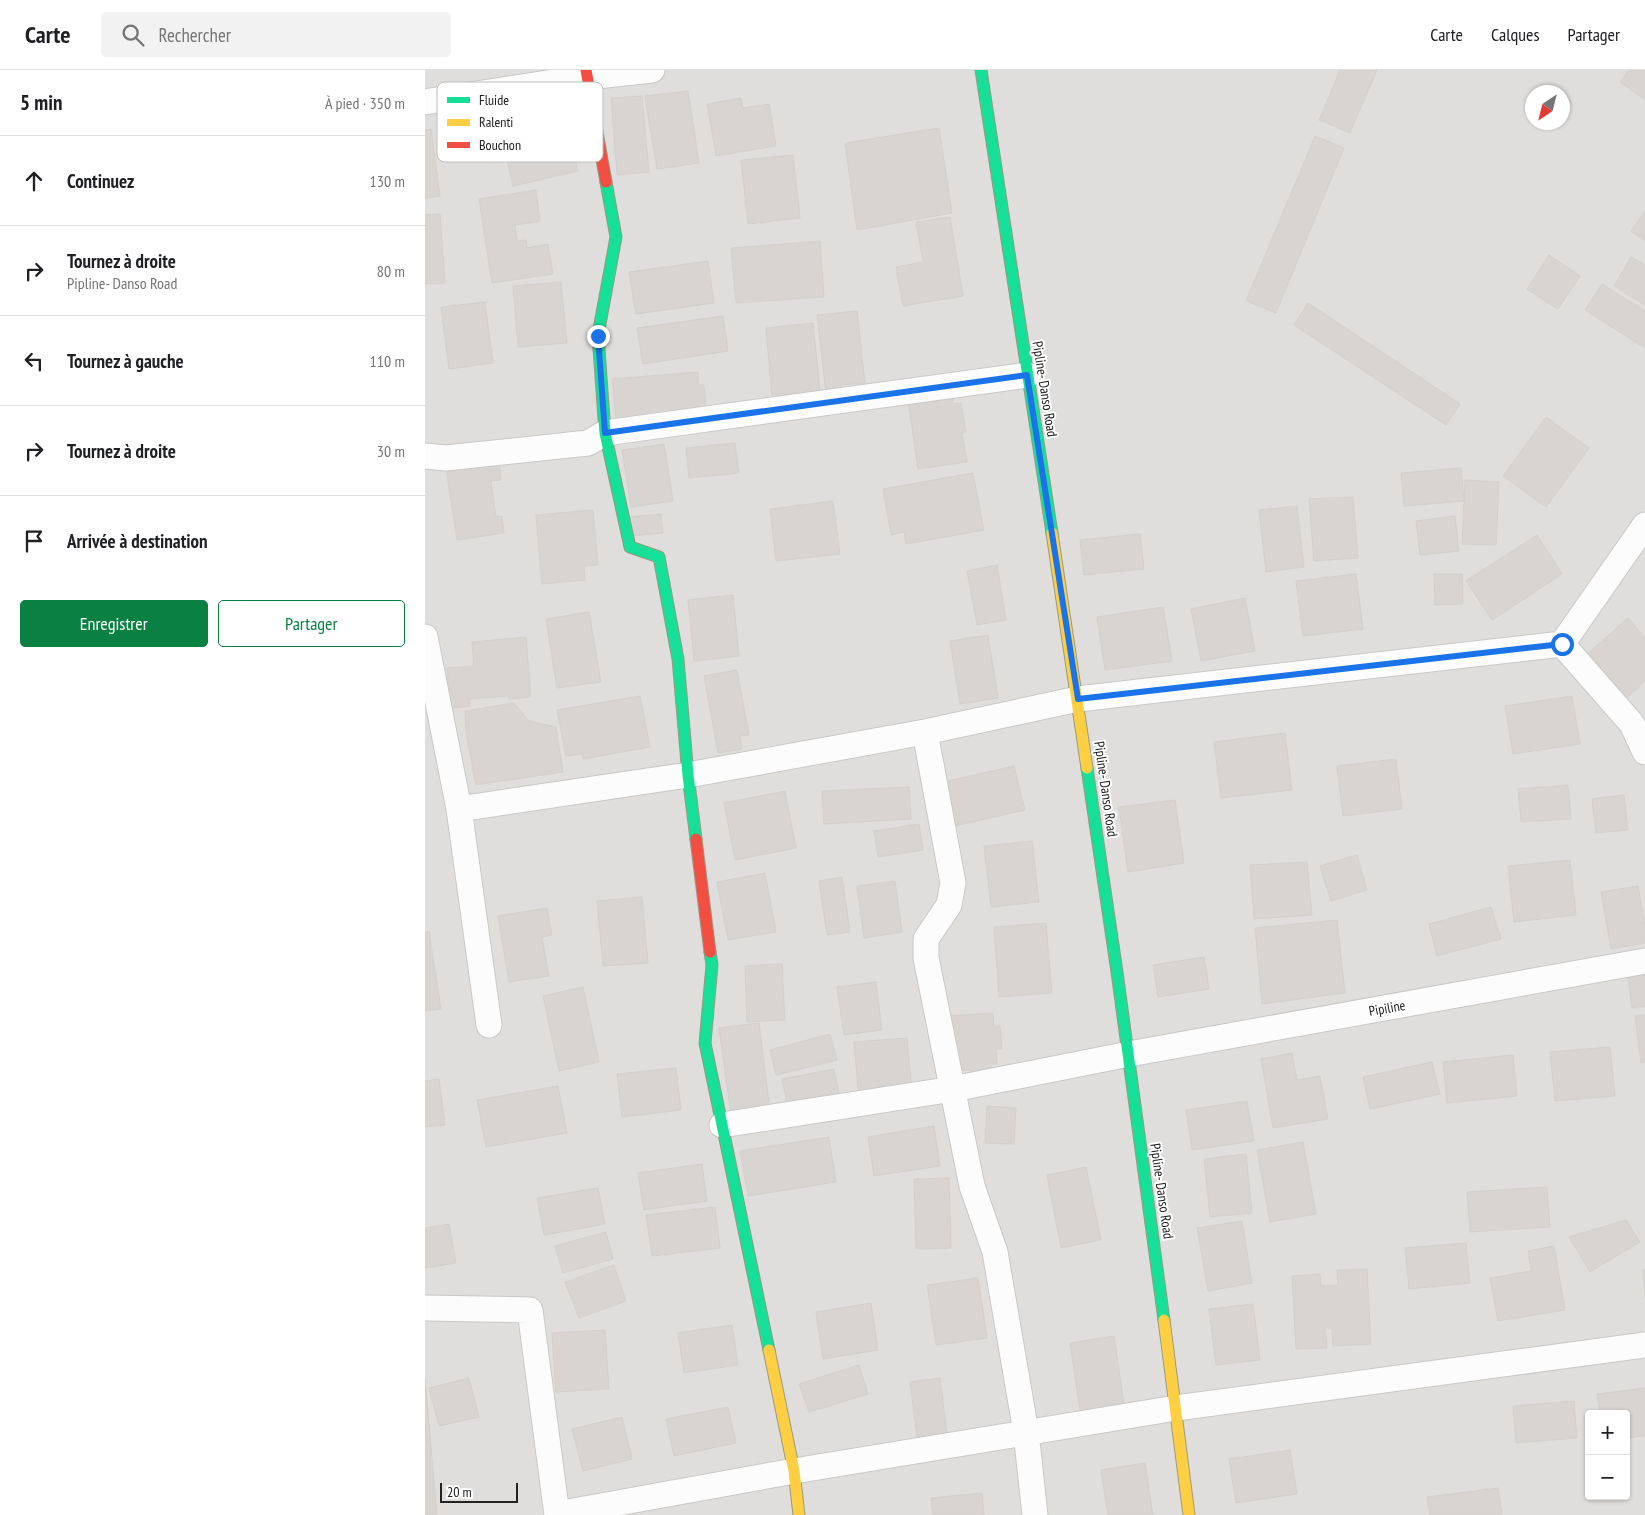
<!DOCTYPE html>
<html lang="fr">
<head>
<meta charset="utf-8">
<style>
	:root { --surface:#fff; --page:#f2f2f2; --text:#202124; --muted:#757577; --line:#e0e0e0; --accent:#0b8043 }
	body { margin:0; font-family:"PT Sans Narrow",sans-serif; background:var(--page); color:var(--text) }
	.controls { position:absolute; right:15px; bottom:15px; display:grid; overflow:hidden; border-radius:5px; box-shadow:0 1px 4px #0004 }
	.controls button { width:45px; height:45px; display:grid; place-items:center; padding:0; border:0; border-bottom:1px solid var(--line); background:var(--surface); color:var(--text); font:25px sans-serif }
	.compass { position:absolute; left:1100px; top:15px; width:45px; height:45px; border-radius:50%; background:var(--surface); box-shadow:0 1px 4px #0004; rotate:215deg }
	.scale { position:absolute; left:15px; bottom:12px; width:78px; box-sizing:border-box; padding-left:5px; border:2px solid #222; border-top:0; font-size:14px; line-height:18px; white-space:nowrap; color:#222; -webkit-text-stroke:4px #fff; paint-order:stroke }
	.stop { position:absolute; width:15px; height:15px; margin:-11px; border:4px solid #1a73e8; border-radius:50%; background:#fff }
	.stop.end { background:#1a73e8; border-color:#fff; box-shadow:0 1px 5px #0008 }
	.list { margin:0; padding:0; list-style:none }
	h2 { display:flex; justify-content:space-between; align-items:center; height:65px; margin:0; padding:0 20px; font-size:21px }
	h2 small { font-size:16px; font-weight:400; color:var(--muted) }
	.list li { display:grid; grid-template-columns:32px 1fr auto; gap:15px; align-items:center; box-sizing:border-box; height:90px; padding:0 20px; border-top:1px solid var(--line) }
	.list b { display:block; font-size:19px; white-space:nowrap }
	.list p { margin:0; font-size:16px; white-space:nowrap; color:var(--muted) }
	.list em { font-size:16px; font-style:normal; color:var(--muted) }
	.actions { display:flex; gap:10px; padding:15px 20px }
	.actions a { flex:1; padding:11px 0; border:1px solid var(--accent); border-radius:5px; text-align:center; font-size:18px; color:var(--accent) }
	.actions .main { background:var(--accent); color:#fff }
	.icon { flex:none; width:28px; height:28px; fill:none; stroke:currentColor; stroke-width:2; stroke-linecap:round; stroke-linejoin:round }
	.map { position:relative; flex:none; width:1220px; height:1445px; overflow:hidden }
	header { display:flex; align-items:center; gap:30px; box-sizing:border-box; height:70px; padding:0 25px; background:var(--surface); border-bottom:1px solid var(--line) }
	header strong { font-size:24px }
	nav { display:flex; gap:28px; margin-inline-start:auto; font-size:18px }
	.search { width:350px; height:45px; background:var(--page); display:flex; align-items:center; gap:12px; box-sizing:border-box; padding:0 18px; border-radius:5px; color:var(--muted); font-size:19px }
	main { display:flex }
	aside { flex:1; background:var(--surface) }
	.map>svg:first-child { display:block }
	.residential { fill:#dfdedc; fill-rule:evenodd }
	.building { fill:#d7d4d2; stroke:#d3d0cc }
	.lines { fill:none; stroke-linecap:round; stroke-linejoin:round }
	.street-casing { stroke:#c9c8c7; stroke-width:27 }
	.fast-casing { stroke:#999a82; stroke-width:13 }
	.slow-casing { stroke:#999a82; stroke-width:13 }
	.jam-casing { stroke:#999a82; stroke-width:13 }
	.street { stroke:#fdfcfc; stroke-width:25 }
	.fast { stroke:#16e098; stroke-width:11 }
	.slow { stroke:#ffcf43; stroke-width:11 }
	.jam { stroke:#f24e42; stroke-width:11 }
	.route { stroke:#1a73e8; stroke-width:6 }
	.labels { text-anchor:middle; stroke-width:4; stroke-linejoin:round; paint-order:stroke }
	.street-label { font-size:14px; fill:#222; stroke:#fff }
	.key { fill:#fff; stroke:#bdbdbd; stroke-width:1 }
	.key-label { font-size:14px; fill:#222 }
</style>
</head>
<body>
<header>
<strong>Carte</strong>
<div class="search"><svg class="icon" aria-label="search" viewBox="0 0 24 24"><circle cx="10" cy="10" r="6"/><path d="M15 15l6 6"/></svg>Rechercher</div>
<nav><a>Carte</a><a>Calques</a><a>Partager</a></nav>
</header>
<main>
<aside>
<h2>5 min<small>À pied · 350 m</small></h2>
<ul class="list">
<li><svg class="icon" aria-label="ahead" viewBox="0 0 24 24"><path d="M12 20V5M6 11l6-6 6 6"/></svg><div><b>Continuez</b></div><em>130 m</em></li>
<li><svg class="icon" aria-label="right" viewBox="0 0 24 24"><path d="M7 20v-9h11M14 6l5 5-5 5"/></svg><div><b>Tournez à droite</b><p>Pipline- Danso Road</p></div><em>80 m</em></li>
<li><svg class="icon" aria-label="left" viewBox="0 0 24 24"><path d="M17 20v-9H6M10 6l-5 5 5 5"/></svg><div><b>Tournez à gauche</b></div><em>110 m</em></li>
<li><svg class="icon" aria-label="right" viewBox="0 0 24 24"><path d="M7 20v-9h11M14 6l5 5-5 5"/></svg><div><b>Tournez à droite</b></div><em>30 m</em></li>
<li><svg class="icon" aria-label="arrive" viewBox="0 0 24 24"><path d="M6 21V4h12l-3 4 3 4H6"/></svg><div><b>Arrivée à destination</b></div></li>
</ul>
<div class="actions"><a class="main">Enregistrer</a><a>Partager</a></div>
</aside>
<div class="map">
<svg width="1220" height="1445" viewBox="0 0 1220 1445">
	<rect width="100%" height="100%" fill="#f0eeeb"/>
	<path class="residential" d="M0,0H1220V1445H0ZM1108,22H1138V52H1108ZM1164,1344H1201V1426H1164Z"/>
	<path class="building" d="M915,0H952L925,63L894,50Z
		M1204,0H1220V30L1195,12Z
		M263,21L274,93L232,99L220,26Z
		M217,26L224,102L192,105L186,28Z
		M316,28L318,38L344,34L351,76L291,86L282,34Z
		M138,36L153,101L88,116L73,51Z
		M514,58L527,143L432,160L420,73Z
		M6,59L15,126L0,128V60Z
		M890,66L919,78L851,243L821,231Z
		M368,85L375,148L323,154L316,90Z
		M111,120L115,151L90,155L92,171L101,170L102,178L123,174L128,204L67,213L54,129Z
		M1220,141V171L1206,161Z
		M15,144L20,213L0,214V145Z
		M525,147L538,226L478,236L471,197L498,192L491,152Z
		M395,171L399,227L311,233L306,178Z
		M1124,185L1155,206L1133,239L1102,219Z
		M1206,187L1220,195V235L1189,216Z
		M283,191L289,233L211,244L204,202Z
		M136,212L142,273L93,277L88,216Z
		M1177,214L1220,241V278L1160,240Z
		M60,232L68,293L24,299L16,237Z
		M883,233L1035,334L1021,355L869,255Z
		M432,241L440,313L415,315L416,322L401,323L392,245Z
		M298,246L303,281L218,294L212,258Z
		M388,253L395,322L347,327L341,258Z
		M273,302L274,315H279L281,337H271L272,344L191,350L187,309Z
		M527,324L528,334L536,333L541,362H537L542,392L493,399L483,330Z
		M1121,347L1164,378L1121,437L1078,406Z
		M310,373L314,403L264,408L261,378Z
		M239,374L248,431L206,437L197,380Z
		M74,391L76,410L66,411L71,447L77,446L79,463L32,470L21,398Z
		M1036,398L1039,431L979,436L976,403Z
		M548,403L559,460L481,474L479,462L466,465L458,419Z
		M1040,410L1074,412L1071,475L1037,474Z
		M928,427L933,488L889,491L884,429Z
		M408,431L415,484L351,491L345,439Z
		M872,436L879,497L841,502L834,440Z
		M168,440L173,495L159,496L160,510L117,514L111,445Z
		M236,444L238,463L205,466L203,447Z
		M1030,446L1034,481L995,485L991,451Z
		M715,464L719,499L659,505L655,470Z
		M1112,465L1137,504L1067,550L1041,511Z
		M572,495L581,550L552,555L542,501Z
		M931,504L938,559L878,566L871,511Z
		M1009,504H1037L1038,534L1010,535Z
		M308,525L314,586L269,591L263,530Z
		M820,528L830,581L776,591L766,539Z
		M738,537L747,591L680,600L672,547Z
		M164,542L176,612L132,618L121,549Z
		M1203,548L1220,567V611L1197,632L1158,588Z
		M563,565L573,628L535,634L525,571Z
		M101,567L106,627L84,629V626L44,629L45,636L26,638L22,598L49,596L47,572Z
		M312,600L324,665L315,666L317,679L293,683L279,606Z
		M215,626L225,677L158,689L157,684L141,686L132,640Z
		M1147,626L1155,674L1088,684L1080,636Z
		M89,633L104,651L131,657L138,702L51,715L41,662L40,641Z
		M860,663L867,720L796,728L789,672Z
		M971,689L977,739L918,746L912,696Z
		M589,696L600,740L530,756L519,712Z
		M1143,715L1146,749L1096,752L1093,719Z
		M484,717L486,749L399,754L397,721Z
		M360,721L371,778L310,790L299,733Z
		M1199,725L1203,760L1171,763L1167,729Z
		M750,730L759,793L703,802L694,737Z
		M494,754L498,780L453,787L449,761Z
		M607,771L614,832L566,837L559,776Z
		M932,785L942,820L906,831L895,796Z
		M1145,790L1151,845L1089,852L1083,796Z
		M882,792L887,845L829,849L825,795Z
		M340,803L351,862L303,870L292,812Z
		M417,807L425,862L402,865L394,811Z
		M470,811L477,862L439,868L432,816Z
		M1213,816L1220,856V873L1186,879L1176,822Z
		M217,827L223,893L178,896L172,831Z
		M1066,837L1076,869L1012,886L1004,854Z
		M122,838L127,865L117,867L124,906L84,912L73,846Z
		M912,850L920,923L837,934L830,858Z
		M621,853L627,923L574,927L569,857Z
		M0,862H4L16,939L0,941Z
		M779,887L784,919L733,927L728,895Z
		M357,894L360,950L322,952L320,896Z
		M1220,899V936L1207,938L1202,901Z
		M451,912L457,960L419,965L412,917Z
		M158,917L174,992L134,1001L118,926Z
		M568,943L569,957L575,956L577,979H571L572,994H566L567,1007L547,1008L546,1000L527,1001L523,946Z
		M1220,945V992L1216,993L1210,946Z
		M334,953L344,1032L307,1052L294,958Z
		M405,964L412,990L351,1005L345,980Z
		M482,968L487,1023L434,1028L429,972Z
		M1185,977L1190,1026L1130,1031L1125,982Z
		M867,983L872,1010L895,1006L903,1049L848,1058L836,989Z
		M1088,985L1092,1026L1022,1033L1018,992Z
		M1007,992L1015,1024L945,1039L938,1007Z
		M251,998L256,1040L197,1047L192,1004Z
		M409,999L414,1023L362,1033L357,1009Z
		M14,1009L20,1055L0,1057V1011Z
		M133,1016L142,1063L61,1077L52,1030Z
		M822,1031L829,1071L767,1080L761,1040Z
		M562,1036L591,1038L589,1074L560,1073Z
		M509,1056L515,1096L449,1106L443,1067Z
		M404,1067L411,1112L323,1126L315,1081Z
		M878,1072L891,1144L845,1152L832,1080Z
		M821,1084L827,1143L785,1147L779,1089Z
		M277,1094L282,1131L219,1140L213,1103Z
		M661,1097L676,1170L636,1178L622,1105Z
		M524,1108L526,1178L491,1179L489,1109Z
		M1122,1117L1125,1157L1045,1162L1042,1122Z
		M173,1118L180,1154L119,1165L112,1128Z
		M290,1137L295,1178L227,1186L221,1145Z
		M1201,1150L1215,1172L1165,1202L1144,1167Z
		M817,1151L827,1213L783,1221L772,1158Z
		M24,1154L31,1193L0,1198V1158Z
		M181,1162L188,1189L138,1203L130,1176Z
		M1041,1173L1045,1213L984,1219L980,1178Z
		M1129,1176L1140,1240L1073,1251L1065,1208L1106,1201L1103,1181Z
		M189,1195L201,1231L154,1248L140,1212Z
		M942,1199L946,1274L908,1276L907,1258H900L902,1278L871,1279L867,1206L895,1204L896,1216L913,1215L912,1200Z
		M1218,1200H1220V1227Z
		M553,1208L562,1268L511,1275L502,1215Z
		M446,1233L453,1280L398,1289L391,1242Z
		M828,1234L835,1290L791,1295L784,1239Z
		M307,1255L313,1295L259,1303L253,1263Z
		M180,1260L184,1319L131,1322L127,1263Z
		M689,1266L700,1341L656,1347L645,1273Z
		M434,1295L443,1324L384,1342L374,1314Z
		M0,1308L12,1445H0Z
		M44,1308L54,1347L14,1356L4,1318Z
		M515,1308L522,1364L492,1367L485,1312Z
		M1220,1318V1366L1201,1368V1344H1175L1172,1324Z
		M1149,1331L1152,1368L1091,1373L1088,1336Z
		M303,1337L311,1373L249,1386L241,1349Z
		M197,1347L207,1389L158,1401L147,1359Z
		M865,1380L872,1424L811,1433L804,1389Z
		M720,1393L728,1445H683L676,1400Z
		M1073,1418L1077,1445H1005L1002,1427Z
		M557,1423L559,1445H508L506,1428Z"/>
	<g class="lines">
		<defs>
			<path id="street" d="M0,32L162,7L227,0
				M0,386L21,388L163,373L180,363L603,305
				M0,567L34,739L64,955
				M1137,574L1207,654L1220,682
				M500,662L528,813L524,835L501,869V888L547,1116L570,1182L601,1362L610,1445
				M34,739L263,705L500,662L653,629L1137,574L1220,455
				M297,1055L528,1019L704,984L1220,891
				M0,1238L105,1240L132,1445
				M132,1444L369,1401L751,1338L1220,1275"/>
			<path id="fast" d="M556,0L627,463
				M181,112L191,167L173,265L180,363L205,477L234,487L253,589L263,705L271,769
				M662,698L692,902L739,1250
				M285,882L287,895L280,973L344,1280"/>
			<path id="slow" d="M627,463L662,698
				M739,1250L764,1445
				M344,1280L369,1401L374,1445"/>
			<path id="jam" d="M161,0L181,112
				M271,769L285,882"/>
		</defs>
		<use href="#street" class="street-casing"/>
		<use href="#fast" class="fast-casing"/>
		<use href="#slow" class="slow-casing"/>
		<use href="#jam" class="jam-casing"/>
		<use href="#street" class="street"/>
		<use href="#fast" class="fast"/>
		<use href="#slow" class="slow"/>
		<use href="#jam" class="jam"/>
	</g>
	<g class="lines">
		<path class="route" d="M173,266L180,363L602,305L653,629L1137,574"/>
	</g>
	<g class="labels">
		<g class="street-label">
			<text transform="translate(620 319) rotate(81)" y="5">Pipline- Danso Road</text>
			<text transform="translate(681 719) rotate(82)" y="5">Pipline- Danso Road</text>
			<text transform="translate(962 938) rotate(-10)" y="5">Pipiline</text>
			<text transform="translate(737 1121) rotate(82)" y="5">Pipline- Danso Road</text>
		</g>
	</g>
	<rect x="12" y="12" width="166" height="80" rx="8" class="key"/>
	<rect x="22" y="27" width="23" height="6" fill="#16e098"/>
	<rect x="22" y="49" width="23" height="7" fill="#ffcf43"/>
	<rect x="22" y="72" width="23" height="6" fill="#f24e42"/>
	<g class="key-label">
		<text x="54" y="35">Fluide</text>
		<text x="54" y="57">Ralenti</text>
		<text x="54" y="80">Bouchon</text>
	</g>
</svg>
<div class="controls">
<button>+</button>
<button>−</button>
</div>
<svg class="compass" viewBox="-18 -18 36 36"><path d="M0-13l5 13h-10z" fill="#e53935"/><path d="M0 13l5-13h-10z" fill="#757577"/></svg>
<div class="scale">20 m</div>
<div class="stop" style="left:1137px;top:574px"></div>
<div class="stop end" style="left:173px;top:266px"></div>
</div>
</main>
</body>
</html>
